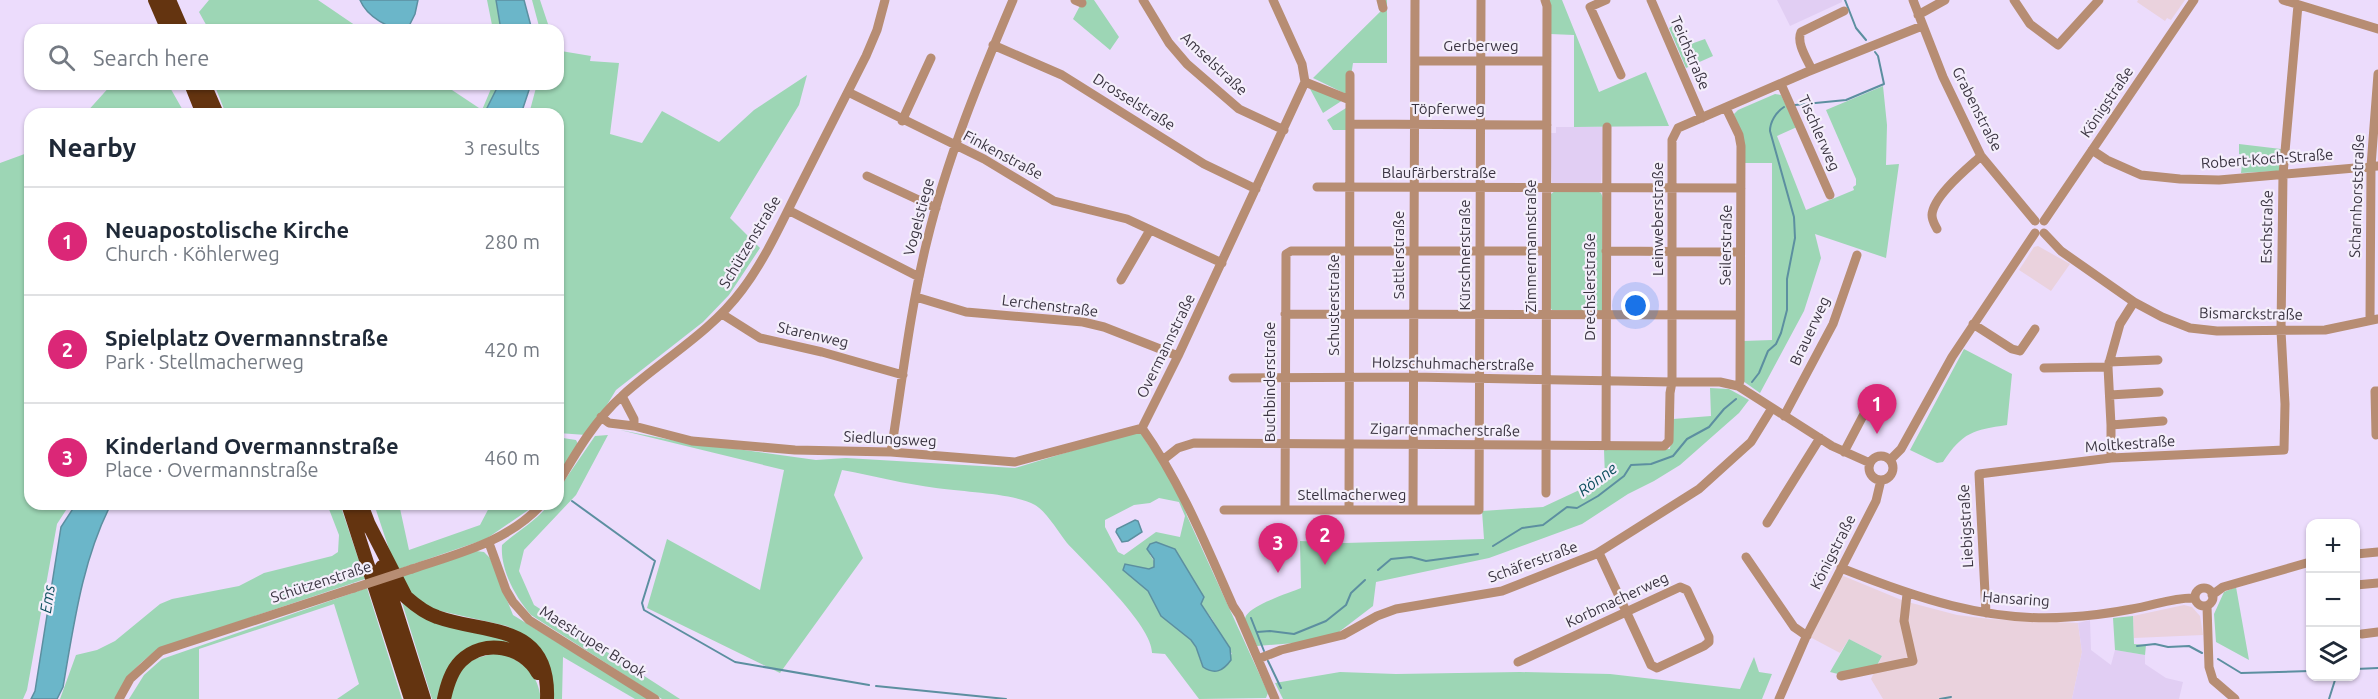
<!DOCTYPE html>
<html lang="en">
<head>
<meta charset="utf-8">
<style>
	:root { --surface:#fff; --page:#f2f2f3; --text:#1f2937; --muted:#747a83; --line:#e0e1e3; --accent:#db2777 }
	body { margin:0; font-family:Ubuntu,sans-serif; background:var(--page); color:var(--text) }
	.controls { position:absolute; right:18px; bottom:18px; display:grid; overflow:hidden; border-radius:12px; box-shadow:0 2px 4px #0004 }
	.controls button { width:54px; height:54px; display:grid; place-items:center; padding:0; border:0; border-bottom:2px solid var(--line); background:var(--surface); color:var(--text); font:30px sans-serif }
	.you { position:absolute; left:1636px; top:306px; width:21px; height:21px; margin:-15px; border:4px solid #fff; border-radius:50%; background:#1a73e8; box-shadow:0 0 0 9px #1a73e833 }
	.badge { display:grid; place-items:center; width:39px; height:39px; border-radius:50%; background:var(--accent); color:#fff; font-size:20px; font-weight:700 }
	.pin { position:absolute; translate:-50% -50px; filter:drop-shadow(0 2px 3px #0008) }
	.pin::after { content:''; position:absolute; top:32px; width:21px; height:18px; background:inherit; clip-path:polygon(0 0,100% 0,50% 100%) }
	.list { margin:0; padding:0; list-style:none }
	h2 { display:flex; justify-content:space-between; align-items:center; height:78px; margin:0; padding:0 24px; font-size:26px }
	h2 small { font-size:20px; font-weight:400; color:var(--muted) }
	.list li { display:grid; grid-template-columns:39px 1fr auto; gap:18px; align-items:center; box-sizing:border-box; height:108px; padding:0 24px; border-top:2px solid var(--line) }
	.list b { display:block; font-size:22px; white-space:nowrap }
	.list p { margin:0; font-size:20px; white-space:nowrap; color:var(--muted) }
	.list em { font-size:20px; font-style:normal; color:var(--muted) }
	.icon { flex:none; width:33px; height:33px; fill:none; stroke:currentColor; stroke-width:2; stroke-linecap:round; stroke-linejoin:round }
	.map { position:relative; flex:none; width:2378px; height:699px; overflow:hidden }
	.search { position:absolute; background:var(--surface); box-shadow:0 2px 4px #0004; left:24px; top:24px; width:540px; height:66px; display:flex; align-items:center; gap:15px; box-sizing:border-box; padding:0 21px; border-radius:18px; color:var(--muted); font-size:22px }
	.panel { position:absolute; background:var(--surface); box-shadow:0 2px 4px #0004; left:24px; top:108px; width:540px; height:402px; border-radius:18px }
	.map>svg:first-child { display:block }
	.commercial { fill:#ead2dd }
	.built { fill:#e1cef3 }
	.green { fill:#9dd6b5; fill-rule:evenodd }
	.water { fill:#6bb6c9; stroke:#5c8fa0; stroke-width:1.5 }
	.lines { fill:none; stroke-linecap:round; stroke-linejoin:round }
	.stream { stroke:#5c8fa0; stroke-width:2 }
	.minor { stroke:#b78d73; stroke-width:9 }
	.highway { stroke:#643410; stroke-width:14 }
	.minor-bridge { stroke:#b78d73; stroke-width:9 }
	.labels { text-anchor:middle; stroke-width:4.5; stroke-linejoin:round; paint-order:stroke }
	.street-label { font-size:15px; fill:#3a3441; stroke:#f4eefb }
	.water-label { font-size:16px; font-style:italic; fill:#0d4f5e; stroke:#f4eefb }
</style>
</head>
<body>
<div class="map">
<svg width="2378" height="699" viewBox="0 0 2378 699">
	<rect width="100%" height="100%" fill="#ecdcfc"/>
	<path class="commercial" d="M2138,0H2185L2171,20L2167,18L2165,21L2137,2Z
		M2038,246L2070,264L2051,291L2019,270L2034,247Z
		M1841,575L1904,601L1957,615L1990,619L2078,623L2082,652L2072,699H1883L1871,679L1882,656L1849,639L1840,653L1810,637Z
		M2184,605L2192,607L2200,616L2203,635L2134,638L2133,616Z"/>
	<path class="built" d="M1777,0H1842V2L1790,26Z
		M1556,127H1604L1601,183L1554,185L1552,183L1549,133H1556Z
		M2090,620L2091,650L2111,665L2115,650L2145,655V664L2166,678L2183,682L2179,699H2072L2082,652L2078,623Z"/>
	<path class="green" d="M209,0H318L362,30H209L199,12Z
		M487,0H496L501,30H493Z
		M532,0H540L550,30H540Z
		M1083,0H1094L1119,37L1110,50L1073,19Z
		M1385,0H1387V63H1353L1348,95L1313,78L1386,6Z
		M1549,0H1562L1599,92L1646,72L1669,126L1574,127V35L1550,34Z
		M1674,25L1685,46L1705,39L1713,56L1686,68L1669,28Z
		M558,46L561,51L591,56L590,61L619,63L610,134L642,143L662,111L719,142L754,110L807,75L799,105L730,218L760,248L729,295L703,322L616,390L602,413L586,435L558,433V114H529L537,84H558Z
		M112,84H168L185,114H85Z
		M214,84H443L482,110L493,84H499L484,114H226Z
		M1883,86L1887,125L1886,165L1899,164L1886,258L1815,234L1821,258L1804,311L1760,393L1743,381V341L1772,340V163H1743L1734,114L1738,110L1775,94L1781,95L1797,127L1777,136L1806,210L1854,190L1853,187L1856,185V179L1826,110Z
		M1309,87L1343,100L1323,113Z
		M1346,108L1347,130H1333L1327,120Z
		M2239,144L2281,149L2279,171L2241,173L2243,155L2239,154Z
		M30,152V504H70L57,524L27,690L23,699H0V163Z
		M1555,191H1597L1601,193L1603,198L1602,312L1552,310L1549,306L1551,194Z
		M1964,349L2012,374L2007,425C1973,430 1963,432 1943,462L1937,463L1910,450Z
		M1710,388L1729,389L1749,400L1739,413L1680,465L1654,481L1628,494L1582,524L1489,558L1376,582L1373,606L1335,635L1295,643L1257,646C1254,639 1246,628 1245,620C1244,607 1289,593 1301,588L1300,541L1345,543L1484,539L1482,511L1543,507L1605,478L1604,450L1670,449L1673,419L1711,416Z
		M620,430L671,440L816,460L846,458L1015,468L1141,430C1144,443 1155,452 1162,463C1173,479 1181,497 1187,516L1268,693L1266,698L1199,699L1165,654L1152,653C1153,626 1087,565 1067,543C1059,533 1046,511 1035,505C1014,493 962,492 936,488C905,484 874,476 842,470L834,495L863,558L780,673L647,608L667,539L760,590L784,470ZM1159,498L1179,502L1185,516L1180,537L1156,532L1124,555L1118,552L1105,527V520L1134,505L1150,503ZM1175,549L1204,597L1201,604L1212,619L1232,654L1203,668L1196,647L1191,640L1161,616L1148,591L1123,570L1125,564L1149,569L1154,567L1156,564L1150,555Z
		M608,435L576,495L524,550L519,571L534,605L680,699H662L531,615C516,598 500,570 502,545C517,531 537,521 549,504H558V490L595,436Z
		M563,438L576,440L579,446L558,476V439Z
		M327,504H340L365,579L160,648C140,662 124,676 116,699H60L76,655L97,650L115,641L160,604L172,599L239,586L264,573L332,556L338,552L339,535Z
		M374,504H399L409,550L480,525L491,504H537L486,539L396,570Z
		M476,551L484,552L490,558L513,615L649,699H635L563,657L562,699H552L519,633L507,626L436,610L423,605L410,594L399,577Z
		M2236,587L2249,660L2216,642L2214,614L2224,592Z
		M367,588L402,699H337L359,684L334,604L199,649V699H129L144,675L162,659Z
		M399,593L406,601L510,637L532,660L477,647L442,699H432Z
		M2133,616L2134,644L2146,645L2145,655L2115,650L2113,618Z
		M1849,639L1882,656L1876,667L1838,674L1830,672Z
		M502,652C525,665 537,671 541,699H449C462,662 463,660 502,652Z
		M1754,657L1759,672L1772,674L1762,699H1283L1275,683L1340,672L1396,674L1520,672L1610,674L1740,689Z"/>
	<path class="water" d="M360,0H418L415,14L407,30C390,30 367,17 360,0Z
		M496,0H524L532,30H501Z
		M499,84H531L521,114H484Z
		M76,504H111C82,561 74,624 63,687L57,699H31L35,691L61,527Z
		M1135,520L1138,521L1142,532L1128,541L1122,542L1116,532L1117,529Z
		M1156,542L1175,549L1204,597L1201,604L1230,648L1231,660C1223,671 1215,675 1203,667L1196,647L1191,640L1161,616L1148,591L1123,570L1125,564L1149,569L1154,567V559L1147,549L1150,544Z"/>
	<g class="lines">
		<path class="stream" d="M1845,0L1856,28L1866,40
			M1795,105L1846,100L1884,84L1878,56L1875,52
			M1752,382L1759,373L1768,351L1776,344L1781,333L1787,310V279L1795,238L1794,217L1770,131C1770,122 1776,112 1784,107
			M572,501L655,561L642,603L644,610L735,662L869,685
			M1493,546L1522,528L1543,525L1567,507L1577,508L1598,496L1624,476L1631,465L1651,464L1673,456L1687,439L1709,427L1724,409L1736,399
			M1378,570L1391,559L1411,557L1426,561L1478,554
			M1251,618L1264,651
			M1257,632L1270,631L1294,634L1326,621L1346,605L1351,593L1365,580
			M2137,646L2155,644L2168,647L2189,646L2202,653
			M2218,659L2241,673L2310,671
			M1268,661L1281,688
			M2356,669L2378,668
			M876,686L1006,699
			M1940,699L1951,697
			M2329,699L2335,680"/>
		<path class="minor" d="M1075,0L1082,3
			M1143,0L1169,43L1187,64L1239,109L1284,130
			M1381,0L1383,8
			M1545,0L1547,6L1546,493
			M1606,0L1590,7L1621,75
			M1651,0L1702,118
			M1913,0L1943,77L1981,156L2035,221
			M2014,0L2030,24L2058,45L2099,0
			M2283,0L2378,29
			M1918,15L1945,0
			M993,45L1062,75L1204,164L1256,189
			M1415,61H1547
			M1812,70C1807,59 1796,43 1801,32L1844,11
			M1305,82L1350,100L1349,510
			M1781,84L1830,195
			M848,92L984,159L1054,201L1127,219L1222,263
			M1350,100V75
			M1726,108L1739,135L1741,146L1740,381L1738,386
			M902,121L931,58
			M1350,124L1547,125
			M2092,150L2107,160L2141,175L2180,179L2219,180L2378,166
			M867,176L936,208
			M1317,187L1741,188
			M788,210L919,277
			M2044,221L2194,0
			M1937,229C1935,225 1932,221 1932,215C1933,196 1968,168 1981,156
			M2044,233L2061,251L2134,302L2162,317L2190,328L2217,331L2325,330L2378,319
			M1606,251L1740,252
			M1121,280L1150,230
			M916,297L966,312L1083,322L1104,327L1178,356
			M722,314L760,338L822,352L903,375
			M1285,314L1740,315
			M2370,319L2371,166L2378,74
			M1973,324L2012,349L2020,351L2035,329
			M2109,362L2158,360
			M2044,368L2108,367
			M2110,395L2159,392
			M622,396L634,419V426
			M1784,416L1833,324L1857,255
			M601,417L609,423L634,426L692,441L795,450L891,452L1015,462L1142,428
			M2111,425L2163,421
			M1142,428L1178,356L1305,82L1302,64L1273,0
			M1142,428C1181,483 1206,545 1233,606L1239,615L1275,699
			M2376,435L2375,391H2378
			M1606,446L1607,127
			M891,452C902,382 910,310 927,241C947,158 980,78 1013,0
			M1844,452L1876,391
			M1869 468a12 12 0 1 1 24 0a12 12 0 1 1-24 0Z
			M2111,458V425L2108,367L2120,324L2134,302
			M1164,459L1178,448L1194,443L1664,446L1669,441L1670,393L1672,382L1413,377L1233,378
			M1890,460L1901,449L1952,357L2035,233
			M1870,463L1832,446L1738,386L1720,382H1672V140L1678,128L1807,72L1922,26
			M558,483C577,451 595,420 623,395C663,359 710,333 742,290C764,261 780,226 796,194C819,148 843,102 866,56L877,30L885,0
			M1285,509L1286,254L1291,251H1546
			M1224,510H1479L1481,0
			M1413,510L1415,0
			M1767,523L1820,438
			M489,543L506,590L513,602L529,620L655,699
			M2356,554L2378,552
			M1746,557L1794,627L1807,636
			M1841,568C1914,597 1988,623 2068,617C2089,616 2111,613 2132,609C2153,606 2173,597 2195,598
			M412,569C459,553 508,542 542,504
			M2356,585L2378,583
			M2195 597a9 9 0 1 1 18 0a9 9 0 1 1-18 0Z
			M2212,595L2223,587L2310,562
			M2207,606L2209,667L2213,680L2235,699
			M1986,613L1979,474L2111,458L2284,450L2285,404L2281,331L2283,174L2298,5
			M2362,634L2378,632
			M1258,659L1281,650L1343,635L1377,616L1396,609L1502,591L1596,554L1699,489L1751,442L1772,408
			M1518,662L1680,587L1687,590L1709,637V642L1704,646L1657,668L1651,665L1599,553
			M1841,676L1913,661L1904,621L1907,594
			M119,699L130,679L161,651L354,588
			M1779,699L1806,637L1876,501L1881,480"/>
		<path class="highway" d="M155,0L168,30
			M169,0L182,30
			M191,84L203,114
			M204,84L217,114
			M348,504L411,699
			M361,504L370,528
			M367,521L406,597C415,605 425,613 437,617C487,635 550,622 547,699
			M382,567L424,699
			M444,699C447,685 451,671 461,661C484,638 523,646 538,673"/>
		<path class="minor-bridge" d="M354,588L412,569"/>
	</g>
	<g class="labels">
		<g class="street-label">
			<text x="1481" y="51">Gerberweg</text>
			<text transform="translate(1690 53) rotate(67)" y="5">Teichstraße</text>
			<text transform="translate(1214 64) rotate(43)" y="5">Amselstraße</text>
			<text transform="translate(1134 102) rotate(32)" y="5">Drosselstraße</text>
			<text transform="translate(2107 102) rotate(-56)" y="5">Königstraße</text>
			<text x="1448" y="114">Töpferweg</text>
			<text transform="translate(1977 109) rotate(63)" y="5">Grabenstraße</text>
			<text transform="translate(1819 133) rotate(66)" y="5">Tischlerweg</text>
			<text transform="translate(1003 155) rotate(28)" y="5">Finkenstraße</text>
			<text transform="translate(2267 159) rotate(-4)" y="5">Robert-Koch-Straße</text>
			<text x="1439" y="178">Blaufärberstraße</text>
			<text transform="translate(2357 196) rotate(-88)" y="5">Scharnhorststraße</text>
			<text transform="translate(919 217) rotate(-75)" y="5">Vogelstiege</text>
			<text transform="translate(1658 219) rotate(-90)" y="5">Leinweberstraße</text>
			<text transform="translate(2267 227) rotate(-89)" y="5">Eschstraße</text>
			<text transform="translate(750 242) rotate(-59)" y="5">Schützenstraße</text>
			<text transform="translate(1726 245) rotate(-89)" y="5">Seilerstraße</text>
			<text transform="translate(1531 246) rotate(-90)" y="5">Zimmermannstraße</text>
			<text transform="translate(1399 255) rotate(-90)" y="5">Sattlerstraße</text>
			<text transform="translate(1465 255) rotate(-90)" y="5">Kürschnerstraße</text>
			<text transform="translate(1590 287) rotate(-90)" y="5">Drechslerstraße</text>
			<text transform="translate(1334 305) rotate(-90)" y="5">Schusterstraße</text>
			<text transform="translate(1050 306) rotate(7)" y="5">Lerchenstraße</text>
			<text transform="translate(2251 314) rotate(1)" y="5">Bismarckstraße</text>
			<text transform="translate(1810 331) rotate(-65)" y="5">Brauerweg</text>
			<text transform="translate(813 335) rotate(13)" y="5">Starenweg</text>
			<text transform="translate(1166 346) rotate(-64)" y="5">Overmannstraße</text>
			<text transform="translate(1453 364) rotate(1)" y="5">Holzschuhmacherstraße</text>
			<text transform="translate(1270 382) rotate(-90)" y="5">Buchbinderstraße</text>
			<text transform="translate(1445 430) rotate(1)" y="5">Zigarrenmacherstraße</text>
			<text transform="translate(890 439) rotate(3)" y="5">Siedlungsweg</text>
			<text transform="translate(2130 444) rotate(-4)" y="5">Moltkestraße</text>
			<text x="1352" y="500">Stellmacherweg</text>
			<text transform="translate(1966 526) rotate(-93)" y="5">Liebigstraße</text>
			<text transform="translate(1833 552) rotate(-63)" y="5">Königstraße</text>
			<text transform="translate(1533 562) rotate(-20)" y="5">Schäferstraße</text>
			<text transform="translate(321 582) rotate(-18)" y="5">Schützenstraße</text>
			<text transform="translate(2016 599) rotate(4)" y="5">Hansaring</text>
			<text transform="translate(1617 600) rotate(-25)" y="5">Korbmacherweg</text>
			<text transform="translate(593 642) rotate(32)" y="5">Maestruper Brook</text>
		</g>
		<g class="water-label">
			<text transform="translate(1597 479) rotate(-37)" y="6">Rönne</text>
			<text transform="translate(47 599) rotate(-81)" y="6">Ems</text>
		</g>
	</g>
</svg>
<div class="controls">
<button>+</button>
<button>−</button>
<button><svg class="icon" aria-label="layers" viewBox="0 0 24 24"><path d="M12 4l9 5-9 5-9-5zM3 14l9 5 9-5"/></svg></button>
</div>
<div class="you"></div>
<div class="pin badge" style="left:1877px;top:434px">1</div>
<div class="pin badge" style="left:1325px;top:565px">2</div>
<div class="pin badge" style="left:1278px;top:573px">3</div>
<div class="search"><svg class="icon" aria-label="search" viewBox="0 0 24 24"><circle cx="10" cy="10" r="6"/><path d="M15 15l6 6"/></svg>Search here</div>
<section class="panel">
<h2>Nearby<small>3 results</small></h2>
<ul class="list">
<li><span class="badge">1</span><div><b>Neuapostolische Kirche</b><p>Church · Köhlerweg</p></div><em>280 m</em></li>
<li><span class="badge">2</span><div><b>Spielplatz Overmannstraße</b><p>Park · Stellmacherweg</p></div><em>420 m</em></li>
<li><span class="badge">3</span><div><b>Kinderland Overmannstraße</b><p>Place · Overmannstraße</p></div><em>460 m</em></li>
</ul>
</section>
</div>
</body>
</html>
